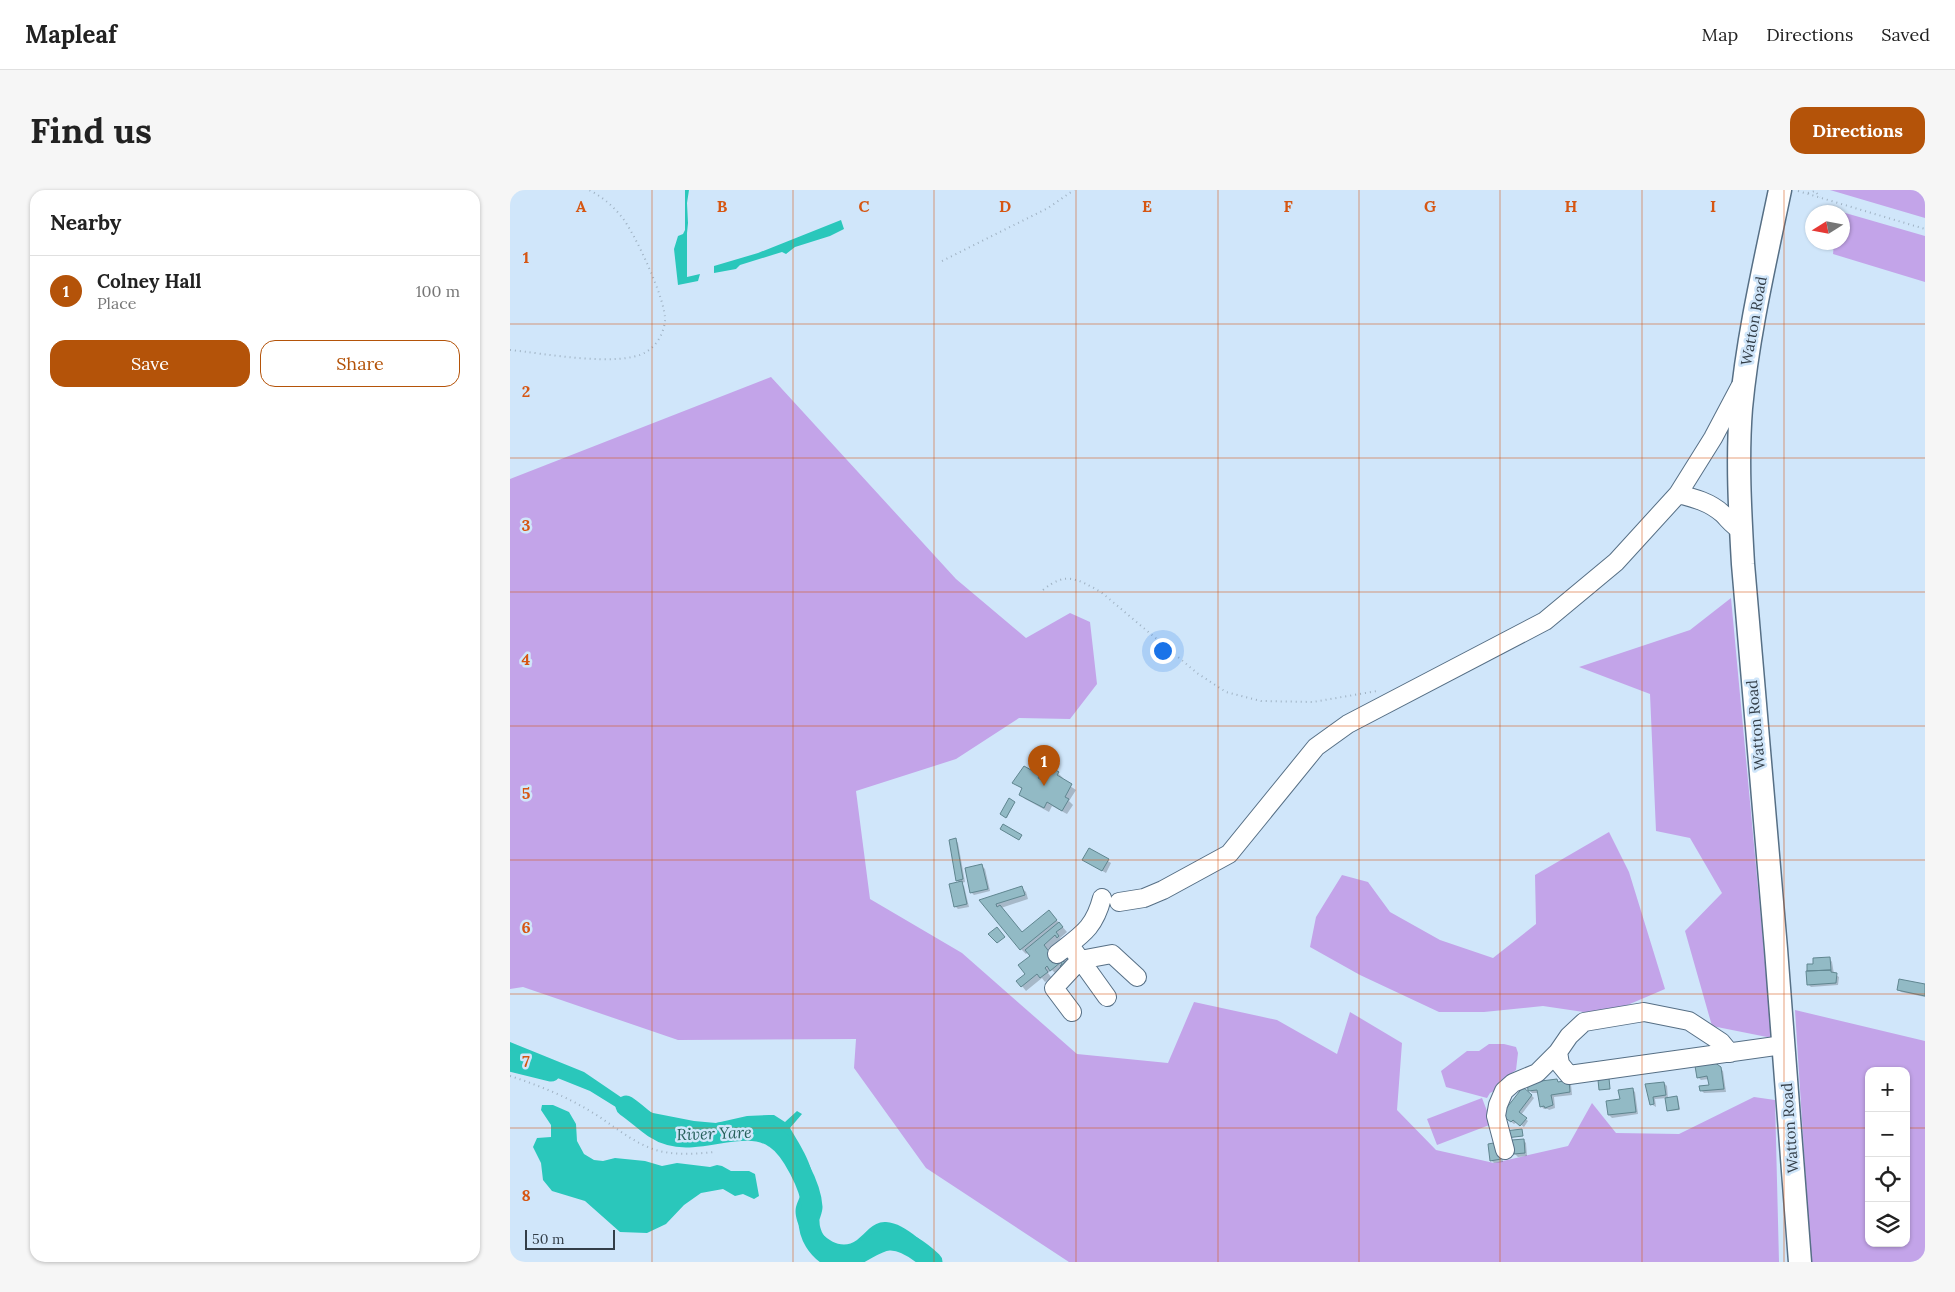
<!DOCTYPE html>
<html lang="en">
<head>
<meta charset="utf-8">
<style>
	:root { --surface:#fff; --page:#f6f6f6; --text:#222; --muted:#767676; --line:#e0e0e0; --accent:#b45309 }
	body { margin:0; font-family:Lora,serif; background:var(--page); color:var(--text) }
	.controls { position:absolute; right:15px; bottom:15px; display:grid; overflow:hidden; border-radius:10px; box-shadow:0 1px 4px #0004 }
	.controls button { width:45px; height:45px; display:grid; place-items:center; padding:0; border:0; border-bottom:1px solid var(--line); background:var(--surface); color:var(--text); font:25px sans-serif }
	.compass { position:absolute; left:1295px; top:15px; width:45px; height:45px; border-radius:50%; background:var(--surface); box-shadow:0 1px 4px #0004; rotate:259deg }
	.scale { position:absolute; left:15px; bottom:12px; width:90px; box-sizing:border-box; padding-left:5px; border:2px solid #333e48; border-top:0; font-size:14px; line-height:18px; white-space:nowrap; color:#333e48; -webkit-text-stroke:4px #d0e6fa; paint-order:stroke }
	.you { position:absolute; left:652px; top:460px; width:18px; height:18px; margin:-12px; border:4px solid #fff; border-radius:50%; background:#1a73e8; box-shadow:0 0 0 8px #1a73e833 }
	.badge { display:grid; place-items:center; width:32px; height:32px; border-radius:50%; background:var(--accent); color:#fff; font-size:16px; font-weight:700 }
	.pin { position:absolute; translate:-50% -41px; filter:drop-shadow(0 1px 2px #0008) }
	.pin::after { content:''; position:absolute; top:26px; width:18px; height:15px; background:inherit; clip-path:polygon(0 0,100% 0,50% 100%) }
	.list { margin:0; padding:0; list-style:none }
	h2 { display:flex; justify-content:space-between; align-items:center; height:65px; margin:0; padding:0 20px; font-size:21px }
	h2 small { font-size:16px; font-weight:400; color:var(--muted) }
	.list li { display:grid; grid-template-columns:32px 1fr auto; gap:15px; align-items:center; box-sizing:border-box; height:70px; padding:0 20px; border-top:1px solid var(--line) }
	.list b { display:block; font-size:19px; white-space:nowrap }
	.list p { margin:0; font-size:16px; white-space:nowrap; color:var(--muted) }
	.list em { font-size:16px; font-style:normal; color:var(--muted) }
	.actions { display:flex; gap:10px; padding:15px 20px }
	.actions a { flex:1; padding:11px 0; border:1px solid var(--accent); border-radius:15px; text-align:center; font-size:18px; color:var(--accent) }
	.actions .main { background:var(--accent); color:#fff }
	.icon { flex:none; width:28px; height:28px; fill:none; stroke:currentColor; stroke-width:2; stroke-linecap:round; stroke-linejoin:round }
	.map { position:relative; flex:none; width:1415px; height:1072px; overflow:hidden; border-radius:15px }
	header { display:flex; align-items:center; gap:30px; box-sizing:border-box; height:70px; padding:0 25px; background:var(--surface); border-bottom:1px solid var(--line) }
	header strong { font-size:24px }
	nav { display:flex; gap:28px; margin-inline-start:auto; font-size:18px }
	.intro { display:flex; align-items:center; justify-content:space-between; box-sizing:border-box; height:120px; padding:0 30px }
	h1 { margin:0; font-size:35px }
	.button { padding:12px 22px; border-radius:15px; background:var(--accent); color:#fff; font-size:18px; font-weight:700 }
	main { display:flex; gap:30px; padding:0 30px }
	aside { flex:1; background:var(--surface); border-radius:15px; box-shadow:0 1px 4px #0004 }
	.map>svg:first-child { display:block }
	.green { fill:#c3a4e9; fill-rule:evenodd }
	.water { fill:#2ac7bb }
	.shadow { fill:#0003 }
	.lines { fill:none; stroke-linecap:round; stroke-linejoin:round }
	.river { stroke:#2ac7bb; stroke-width:21 }
	.building { fill:#92bac5; stroke:#608690 }
	.minor-casing { stroke:#566f85; stroke-width:20 }
	.major-casing { stroke:#566f85; stroke-width:25 }
	.path { stroke:#9fb2c3; stroke-width:2; stroke-dasharray:1 4; stroke-linecap:butt }
	.minor { stroke:#fff; stroke-width:18 }
	.major { stroke:#fff; stroke-width:22 }
	.grid { fill:none; stroke:#d65612; stroke-width:1; stroke-opacity:0.55 }
	.labels { text-anchor:middle; stroke-width:5; stroke-linejoin:round; paint-order:stroke }
	.street-label { font-size:15px; fill:#333e48; stroke:#d0e6fa }
	.water-label { font-size:16px; font-style:italic; fill:#27615c; stroke:#d0e6fa }
	.grid-label { font-size:16px; text-anchor:middle; font-weight:bold; fill:#d65612; stroke:#d0e6fa; stroke-width:5; stroke-linejoin:round; paint-order:stroke }
</style>
</head>
<body>
<header>
<strong>Mapleaf</strong>
<nav><a>Map</a><a>Directions</a><a>Saved</a></nav>
</header>
<div class="intro"><h1>Find us</h1><a class="button">Directions</a></div>
<main>
<aside>
<h2>Nearby<small></small></h2>
<ul class="list">
<li><span class="badge">1</span><div><b>Colney Hall</b><p>Place</p></div><em>100 m</em></li>
</ul>
<div class="actions"><a class="main">Save</a><a>Share</a></div>
</aside>
<div class="map">
<svg width="1415" height="1072" viewBox="0 0 1415 1072">
	<rect width="100%" height="100%" fill="#d0e6fa"/>
	<path class="green" d="M1320,0H1415V28Z
		M1325,20L1415,46V92L1323,64L1324,53L1332,52V22H1325Z
		M261,187L446,389L516,448L560,423L580,432L587,494L560,529L509,528L446,569L346,601L360,709L452,763L567,864L658,873L684,812L767,830L827,864L840,822L892,853L887,920L926,960L984,973L1058,956L1082,913L1106,943L1169,944L1244,907L1265,910L1269,1072H559L416,978L344,878L346,849L168,850L13,797L0,799V289Z
		M1221,408L1262,848L1202,836L1175,741L1212,703L1180,648L1146,641L1140,504L1069,477L1180,440Z
		M1099,642L1119,682L1155,799L1094,825L1033,816L974,822H929L850,785L800,757L806,727L832,685L858,692L880,722L930,750L983,768L1026,734L1025,685Z
		M1285,820L1415,851V1072H1301ZM1359,881H1396V1053H1359Z
		M979,854H994L1006,857L1008,863L1006,880L995,888L992,897L980,903L977,908L936,897L931,881L957,861H969Z
		M972,908L982,934L927,955L917,929Z"/>
	<path class="water" d="M175,0H179L177,13L178,33L177,43V87L190,84L188,91L168,95L164,59L168,46L173,44L175,40Z
		M331,30L334,39L320,46L285,57L276,64L272,62L230,75L226,79L204,83V76L248,63Z
		M0,852L74,882L121,914L143,923L184,931L206,933L237,926L259,925H264L275,932L287,921L292,924L280,938C296,965 313,990 299,1021C304,1040 327,1065 347,1050C356,1043 363,1031 376,1032C396,1033 420,1058 432,1072H412C403,1063 394,1053 381,1051C354,1046 348,1072 318,1065C314,1062 308,1061 304,1058C295,1050 283,1029 286,1017C287,1012 290,1008 291,1003C293,980 273,954 256,941H246L196,949L168,945L130,932L80,901L0,869Z
		M32,915H43L59,922L66,934L67,951L74,964L84,970L93,971L105,968L135,971L152,976L167,973L200,977L207,975L212,976L221,981H239L245,984L249,1006L244,1009L233,1004L225,1006L213,999L191,1003L174,1015L156,1034L137,1043L110,1042L75,1011L42,1001L33,990L31,973L23,957L27,948L41,947V935L31,920Z"/>
	<path class="shadow" d="M548,583L553,588L551,590L566,600L559,611L563,615L557,624L542,616L539,622L515,609L511,604L513,600L504,592L529,586L534,591Z
		M504,613L497,628L492,625Z
		M446,650L448,653L455,692L451,693L454,696L459,717L448,719L445,716L450,693L447,690Z
		M579,659L601,673L596,683L577,672Z
		M472,676L475,679L480,701L464,705L461,702Z
		M511,697L516,702L518,709L491,718L512,743L543,726L557,742L550,748L553,752L550,749L537,760L541,764L555,763L562,771L546,784L542,780L538,783L541,787L535,792L532,788L516,801L512,796L522,767L518,762L516,764L511,759L471,710Z
		M1320,769L1322,772L1324,784L1329,787L1328,795L1301,797L1298,794Z
		M1415,795V807L1391,802L1389,800Z
		M1210,878L1213,881L1216,902L1194,903L1191,900L1200,896L1199,889L1191,890L1188,887Z
		M1030,889L1033,892L1047,890L1049,893L1058,891L1061,894L1062,905L1044,907L1045,918L1039,920L1038,919H1034L1031,916L1029,903H1022L1020,901Z
		M1154,893L1157,896L1158,909L1168,908L1170,920L1160,921L1157,908L1145,909L1146,917L1141,914L1137,895Z
		M1122,899L1125,902L1128,924L1102,928L1099,925Z
		M1021,905L1024,908L1011,925L1018,931L1014,937L1007,932L1004,934L996,928Z
		M1013,950L1016,953L1017,966L1008,967L1005,964Z
		M991,957L993,972L984,973L981,970Z"/>
	<g class="lines">
		<path class="river" d="M0,871L41,881
			M116,916C131,926 142,940 160,945C192,954 236,928 265,948C282,959 301,997 302,1017C302,1020 300,1024 299,1028C298,1045 308,1060 323,1068C347,1072 361,1051 379,1050C395,1049 411,1062 422,1072"/>
	</g>
	<path class="building" d="M514,576L530,585L528,588L533,591L538,580L541,581L542,578L549,582L547,585L562,594L555,607L559,609L552,621L537,612L534,618L509,605L512,598L502,593Z
		M499,608L505,612L496,628L490,624Z
		M493,634L512,645L509,650L490,639Z
		M446,648L453,689L446,691L439,650Z
		M579,658L599,669L592,681L572,670Z
		M472,674L478,699L460,703L455,678Z
		M452,691L457,714L444,717L439,694Z
		M512,696L515,705L486,714L487,717L490,715L512,742L539,720L547,730L510,760L469,710Z
		M549,732L553,737L546,742L549,746L547,748L545,745L534,755L540,763L556,773L553,779L550,776L552,774L551,772L540,781L537,776L535,778L538,782L530,788L527,784L511,797L506,791L515,784L508,775L520,766L515,760Z
		M487,737L495,747L487,753L478,744Z
		M1320,767L1321,780L1297,781V774H1303V768Z
		M1321,780V782L1327,783L1326,793L1297,795L1296,781Z
		M1389,789L1415,794V806L1387,800Z
		M1204,872L1211,877L1214,899L1190,901L1189,896L1199,895L1197,886L1187,888L1185,876Z
		M1031,888V891L1047,889L1048,892L1059,890L1060,902L1041,905L1043,915L1035,918L1034,916L1030,917L1027,900L1018,901L1017,889Z
		M1099,888L1100,899L1089,900L1088,890Z
		M1154,892L1156,905L1143,907L1144,914L1140,915L1135,894Z
		M1013,897L1022,905L1009,922L1017,928L1010,936L1003,930L1001,932L991,925Z
		M1123,898L1126,922L1098,925L1096,911L1110,909L1108,900Z
		M1167,906L1169,919L1157,921L1155,908Z
		M1012,939L1013,946L996,948L995,941Z
		M1014,949L1015,963L1004,964L1002,950Z
		M989,952L991,969L980,971L978,954Z"/>
	<g class="lines">
		<defs>
			<path id="minor" d="M1168,304C1184,308 1200,312 1213,324C1219,330 1223,336 1231,340
				M609,712L634,708L653,700L719,664L806,557L838,534L1035,431L1106,372L1168,304L1203,248L1230,197
				M564,761L597,807
				M547,764C571,745 584,739 592,708
				M562,822L544,798L570,770L602,764L627,787
				M1220,863L1211,852L1179,831L1134,822L1074,832L1059,846L1048,862L1050,874L1059,885L1273,855
				M995,960L986,926L988,915L994,901L1003,893L1027,883L1048,862"/>
			<path id="major" d="M1270,0C1255,72 1238,144 1231,218C1227,269 1230,322 1233,374L1266,759L1290,1072"/>
		</defs>
		<use href="#minor" class="minor-casing"/>
		<use href="#major" class="major-casing"/>
		<path class="path" d="M1288,1L1415,39
			M1298,3L1305,1L1310,7
			M432,71L538,18L564,0
			M0,160C32,163 110,178 136,162C147,156 154,142 155,131C157,112 124,41 111,26C102,15 91,6 79,0
			M533,400C556,381 567,389 591,402L687,483L716,502L751,511L803,512L867,501
			M0,886C31,896 60,908 88,926C105,937 120,950 140,958C160,966 184,964 205,962"/>
		<use href="#minor" class="minor"/>
		<use href="#major" class="major"/>
	</g>
	<path class="grid" d="M142,0V1072M283,0V1072M424,0V1072M566,0V1072M708,0V1072M849,0V1072M990,0V1072M1132,0V1072M1274,0V1072M0,134H1415M0,268H1415M0,402H1415M0,536H1415M0,670H1415M0,804H1415M0,938H1359M1396,938H1415"/>
	<g class="labels">
		<g class="street-label">
			<text transform="translate(1244 131) rotate(-80)" y="5">Watton Road</text>
			<text transform="translate(1246 535) rotate(-95)" y="5">Watton Road</text>
			<text transform="translate(1280 938) rotate(-94)" y="5">Watton Road</text>
		</g>
		<g class="water-label">
			<text transform="translate(204 943) rotate(-2)" y="6">River Yare</text>
		</g>
	</g>
	<g class="grid-label">
		<text x="71" y="22">A</text>
		<text x="212" y="22">B</text>
		<text x="354" y="22">C</text>
		<text x="495" y="22">D</text>
		<text x="637" y="22">E</text>
		<text x="778" y="22">F</text>
		<text x="920" y="22">G</text>
		<text x="1061" y="22">H</text>
		<text x="1203" y="22">I</text>
		<text x="16" y="73">1</text>
		<text x="16" y="207">2</text>
		<text x="16" y="341">3</text>
		<text x="16" y="475">4</text>
		<text x="16" y="609">5</text>
		<text x="16" y="743">6</text>
		<text x="16" y="877">7</text>
		<text x="16" y="1011">8</text>
	</g>
</svg>
<div class="controls">
<button>+</button>
<button>−</button>
<button><svg class="icon" aria-label="locate" viewBox="0 0 24 24"><circle cx="12" cy="12" r="6"/><path d="M12 2v4M12 18v4M2 12h4M18 12h4"/></svg></button>
<button><svg class="icon" aria-label="layers" viewBox="0 0 24 24"><path d="M12 4l9 5-9 5-9-5zM3 14l9 5 9-5"/></svg></button>
</div>
<svg class="compass" viewBox="-18 -18 36 36"><path d="M0-13l5 13h-10z" fill="#e53935"/><path d="M0 13l5-13h-10z" fill="#767676"/></svg>
<div class="scale">50 m</div>
<div class="you"></div>
<div class="pin badge" style="left:534px;top:596px">1</div>
</div>
</main>
</body>
</html>
